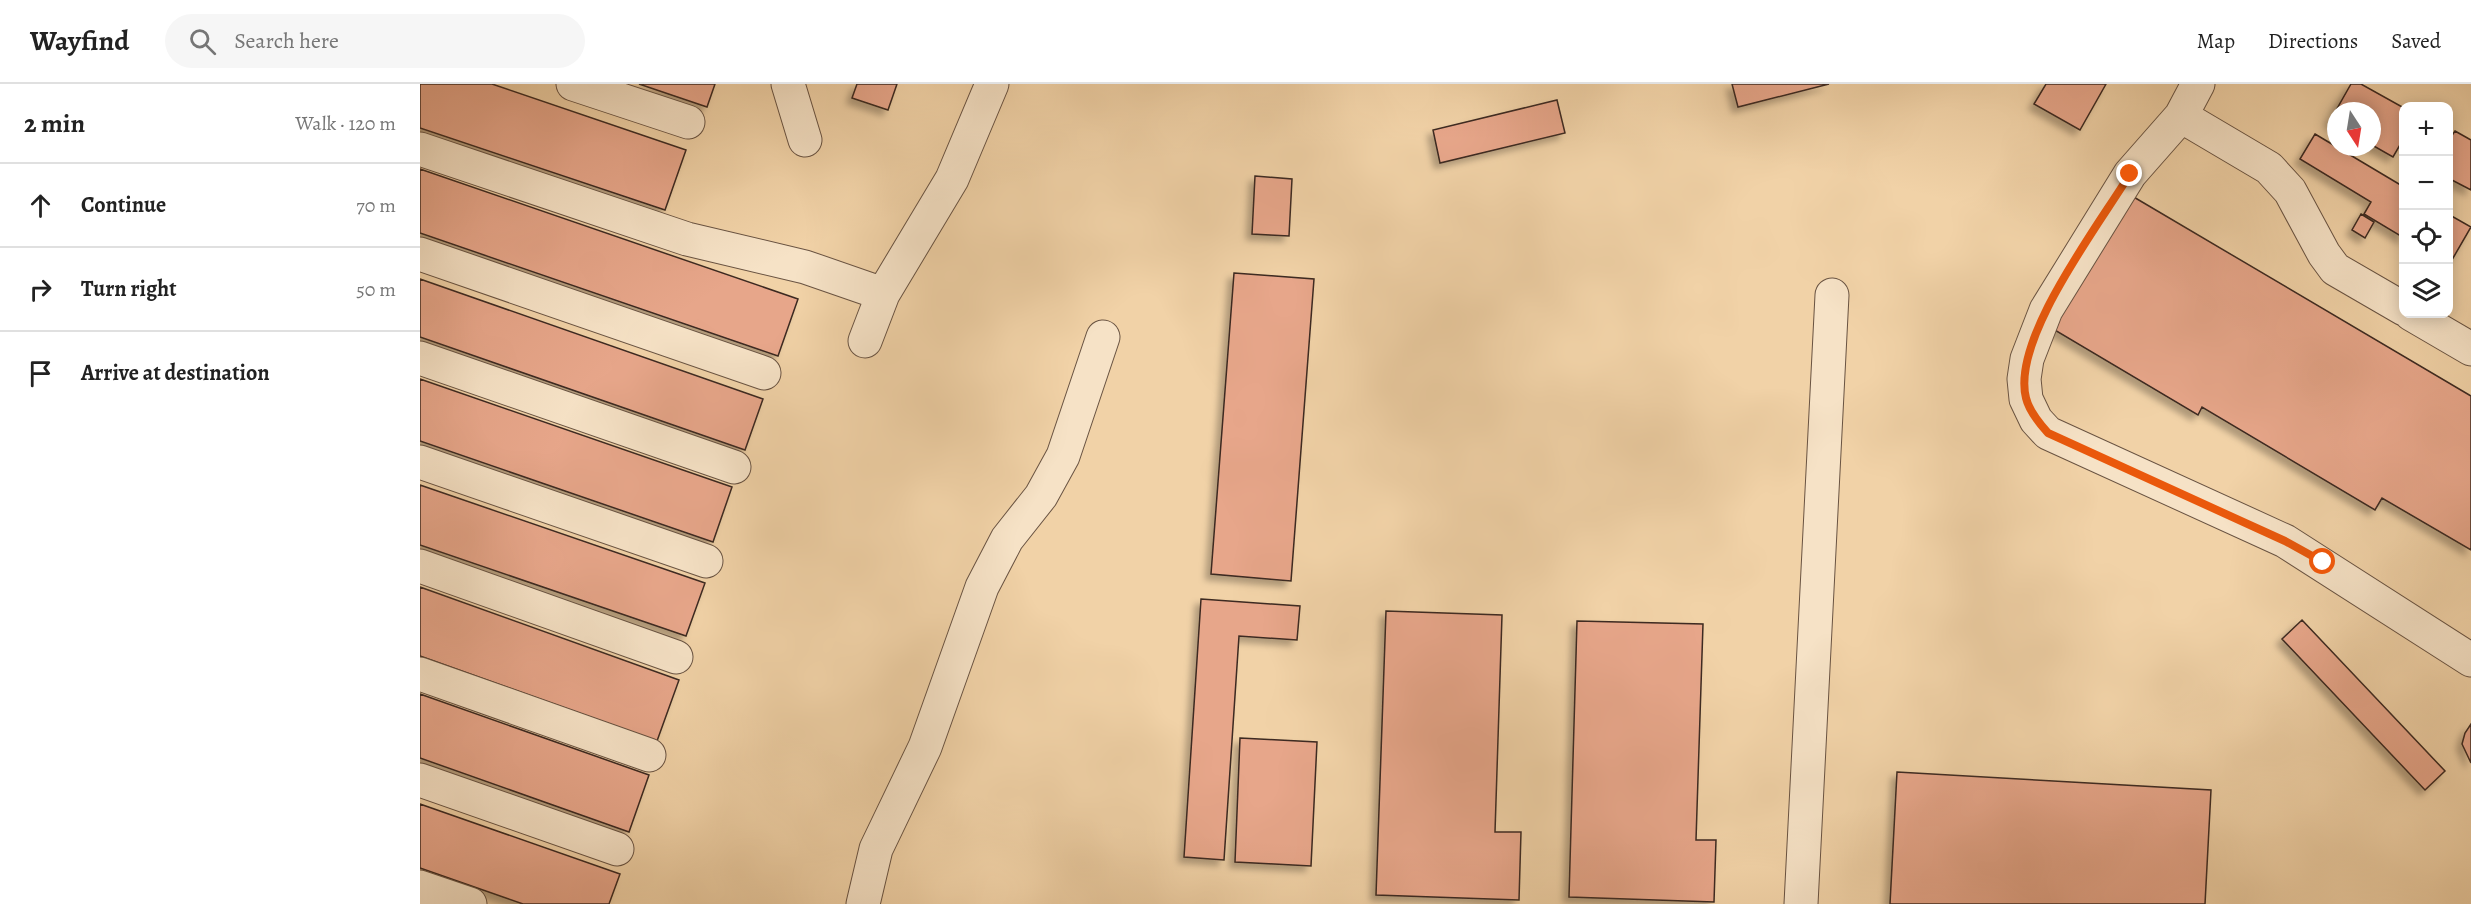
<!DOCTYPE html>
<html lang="en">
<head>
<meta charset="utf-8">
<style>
	:root { --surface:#fff; --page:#f6f6f6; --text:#222; --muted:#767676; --line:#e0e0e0 }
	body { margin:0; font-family:Alegreya,serif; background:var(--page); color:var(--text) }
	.controls { position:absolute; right:18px; top:18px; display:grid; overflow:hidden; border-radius:12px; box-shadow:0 3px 15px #0003 }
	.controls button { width:54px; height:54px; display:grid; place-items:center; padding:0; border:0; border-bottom:2px solid var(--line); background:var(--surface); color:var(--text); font:30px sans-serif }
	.compass { position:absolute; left:1907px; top:18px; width:54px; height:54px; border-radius:50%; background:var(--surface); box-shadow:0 3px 15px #0003; rotate:168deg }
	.stop { position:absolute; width:18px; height:18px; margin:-14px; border:4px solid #ea580c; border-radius:50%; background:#fff }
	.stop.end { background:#ea580c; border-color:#fff; box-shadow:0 2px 6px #0008 }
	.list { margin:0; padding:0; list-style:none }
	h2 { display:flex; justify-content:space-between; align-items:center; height:78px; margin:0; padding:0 24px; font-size:26px }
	h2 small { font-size:20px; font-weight:400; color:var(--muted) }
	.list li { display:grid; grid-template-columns:39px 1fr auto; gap:18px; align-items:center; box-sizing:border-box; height:84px; padding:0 24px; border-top:2px solid var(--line) }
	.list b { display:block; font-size:22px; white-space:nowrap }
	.list em { font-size:20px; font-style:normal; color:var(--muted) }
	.icon { flex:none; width:33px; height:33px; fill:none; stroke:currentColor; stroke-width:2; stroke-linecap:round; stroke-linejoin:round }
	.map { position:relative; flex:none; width:2051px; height:820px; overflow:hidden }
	header { display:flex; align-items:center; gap:36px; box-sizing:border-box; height:84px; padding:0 30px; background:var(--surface); border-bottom:2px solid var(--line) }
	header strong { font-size:28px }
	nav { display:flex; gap:33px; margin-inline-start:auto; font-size:21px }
	.search { width:420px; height:54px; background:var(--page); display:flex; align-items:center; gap:15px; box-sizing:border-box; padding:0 21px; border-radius:33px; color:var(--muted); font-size:22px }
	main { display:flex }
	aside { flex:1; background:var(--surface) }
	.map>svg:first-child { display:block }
	.building { fill:#e7a68a; stroke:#3c2920; stroke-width:1.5; filter:url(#shadow) }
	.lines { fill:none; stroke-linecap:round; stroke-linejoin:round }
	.minor-casing { stroke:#695342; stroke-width:35 }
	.minor { stroke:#f6e2c6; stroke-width:33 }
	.route { stroke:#ea580c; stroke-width:8 }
</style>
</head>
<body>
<header>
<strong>Wayfind</strong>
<div class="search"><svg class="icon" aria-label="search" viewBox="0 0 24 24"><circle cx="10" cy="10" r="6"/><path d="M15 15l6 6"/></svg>Search here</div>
<nav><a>Map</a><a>Directions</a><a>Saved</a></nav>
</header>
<main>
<aside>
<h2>2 min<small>Walk · 120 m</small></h2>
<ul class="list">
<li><svg class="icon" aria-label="ahead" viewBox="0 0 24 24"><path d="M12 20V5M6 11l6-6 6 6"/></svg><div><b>Continue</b></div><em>70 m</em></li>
<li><svg class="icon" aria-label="right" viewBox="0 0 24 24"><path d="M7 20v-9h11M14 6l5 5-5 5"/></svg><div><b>Turn right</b></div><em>50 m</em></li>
<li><svg class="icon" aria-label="arrive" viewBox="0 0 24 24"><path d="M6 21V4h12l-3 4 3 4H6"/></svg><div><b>Arrive at destination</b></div></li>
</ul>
</aside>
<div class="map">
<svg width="2051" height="820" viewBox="0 0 2051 820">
	<defs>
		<filter id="shadow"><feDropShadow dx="-5.5" dy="5.5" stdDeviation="3" flood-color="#0004"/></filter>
	</defs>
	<rect width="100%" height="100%" fill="#f1d2a7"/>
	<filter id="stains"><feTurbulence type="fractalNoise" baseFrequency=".00333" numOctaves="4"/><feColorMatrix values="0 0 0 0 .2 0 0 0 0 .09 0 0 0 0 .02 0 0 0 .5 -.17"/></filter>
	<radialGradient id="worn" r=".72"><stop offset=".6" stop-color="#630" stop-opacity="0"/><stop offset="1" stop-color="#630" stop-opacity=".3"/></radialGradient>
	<path class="building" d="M0,0H72L266,66L245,126L0,44Z
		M219,0H295L287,23Z
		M437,0H477L468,26L432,14Z
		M1312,0H1409L1318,23Z
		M1626,0H1686L1660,46L1614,20Z
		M1931,0H1941L1984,24V54L1973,73L1952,61V27H1916V40L1910,37Z
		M1137,16L1145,49L1020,79L1013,46Z
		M2035,47L2051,56V106L2028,94V57Z
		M1895,50L1984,103V154L1944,130L1951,118L1880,75Z
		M0,85L378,215L358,272L0,149Z
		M835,92L872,95L869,152L832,150Z
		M1712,112L2051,312V466L1962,414L1955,426L1782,323L1778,331L1633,245Z
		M1941,130L1954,138L1945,154L1932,146Z
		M2028,130L2051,143L2029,181L2028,180Z
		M814,189L894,195L871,497L791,490Z
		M0,195L343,315L325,366L0,253Z
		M0,295L312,403L293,458L0,357Z
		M0,401L285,499L266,552L0,461Z
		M0,503L259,596L237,657L0,572Z
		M781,515L880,522L877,556L819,552L804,776L764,773Z
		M966,527L1082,531L1075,748H1101L1099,816L956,811Z
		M1882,536L2025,687L2005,706L1862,555Z
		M1157,537L1283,540L1276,756H1296L1294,818L1149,813Z
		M0,610L229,691L209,748L0,674Z
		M2051,640V679L2042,660L2045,649Z
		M820,654L897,658L891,782L815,778Z
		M1477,688L1791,706L1785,820H1470Z
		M0,720L200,790L189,820H103L0,784Z"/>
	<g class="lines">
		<defs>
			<path id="minor" d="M153,0L268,38
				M368,0L385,56
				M1778,0L1761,32L1710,90L1626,226L1607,275L1604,295L1606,315L1616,336L1628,349L1865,457L2051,576
				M1761,32L1849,84L1870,107L1904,170L1915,185L1984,225
				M0,65L267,155L385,183L463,210
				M0,170L344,289
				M1991,230L2051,265
				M445,257L463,210L532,95L572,0
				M0,274L314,383
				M0,378L286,477
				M0,482L256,573
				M0,590L229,671
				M0,696L197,765
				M0,803L50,820
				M443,820L456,765L505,663L562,503L587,455L621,412L643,372L683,253
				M1381,820L1412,211"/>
		</defs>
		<use href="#minor" class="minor-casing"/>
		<use href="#minor" class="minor"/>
	</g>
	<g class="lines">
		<path class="route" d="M1710,90C1679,141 1591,255 1606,314C1609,327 1619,339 1628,349L1865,457L1903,478"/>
	</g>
	<rect width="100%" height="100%" filter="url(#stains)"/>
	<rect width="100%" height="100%" fill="url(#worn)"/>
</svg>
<div class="controls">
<button>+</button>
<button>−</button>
<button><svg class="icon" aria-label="locate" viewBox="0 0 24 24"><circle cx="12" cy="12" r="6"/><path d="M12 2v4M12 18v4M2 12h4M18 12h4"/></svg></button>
<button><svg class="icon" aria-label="layers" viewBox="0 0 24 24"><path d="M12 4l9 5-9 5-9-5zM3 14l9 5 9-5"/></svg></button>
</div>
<svg class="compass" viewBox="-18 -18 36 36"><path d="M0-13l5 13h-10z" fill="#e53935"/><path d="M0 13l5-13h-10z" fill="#767676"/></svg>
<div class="stop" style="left:1903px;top:478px"></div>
<div class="stop end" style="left:1710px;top:90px"></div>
</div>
</main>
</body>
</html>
